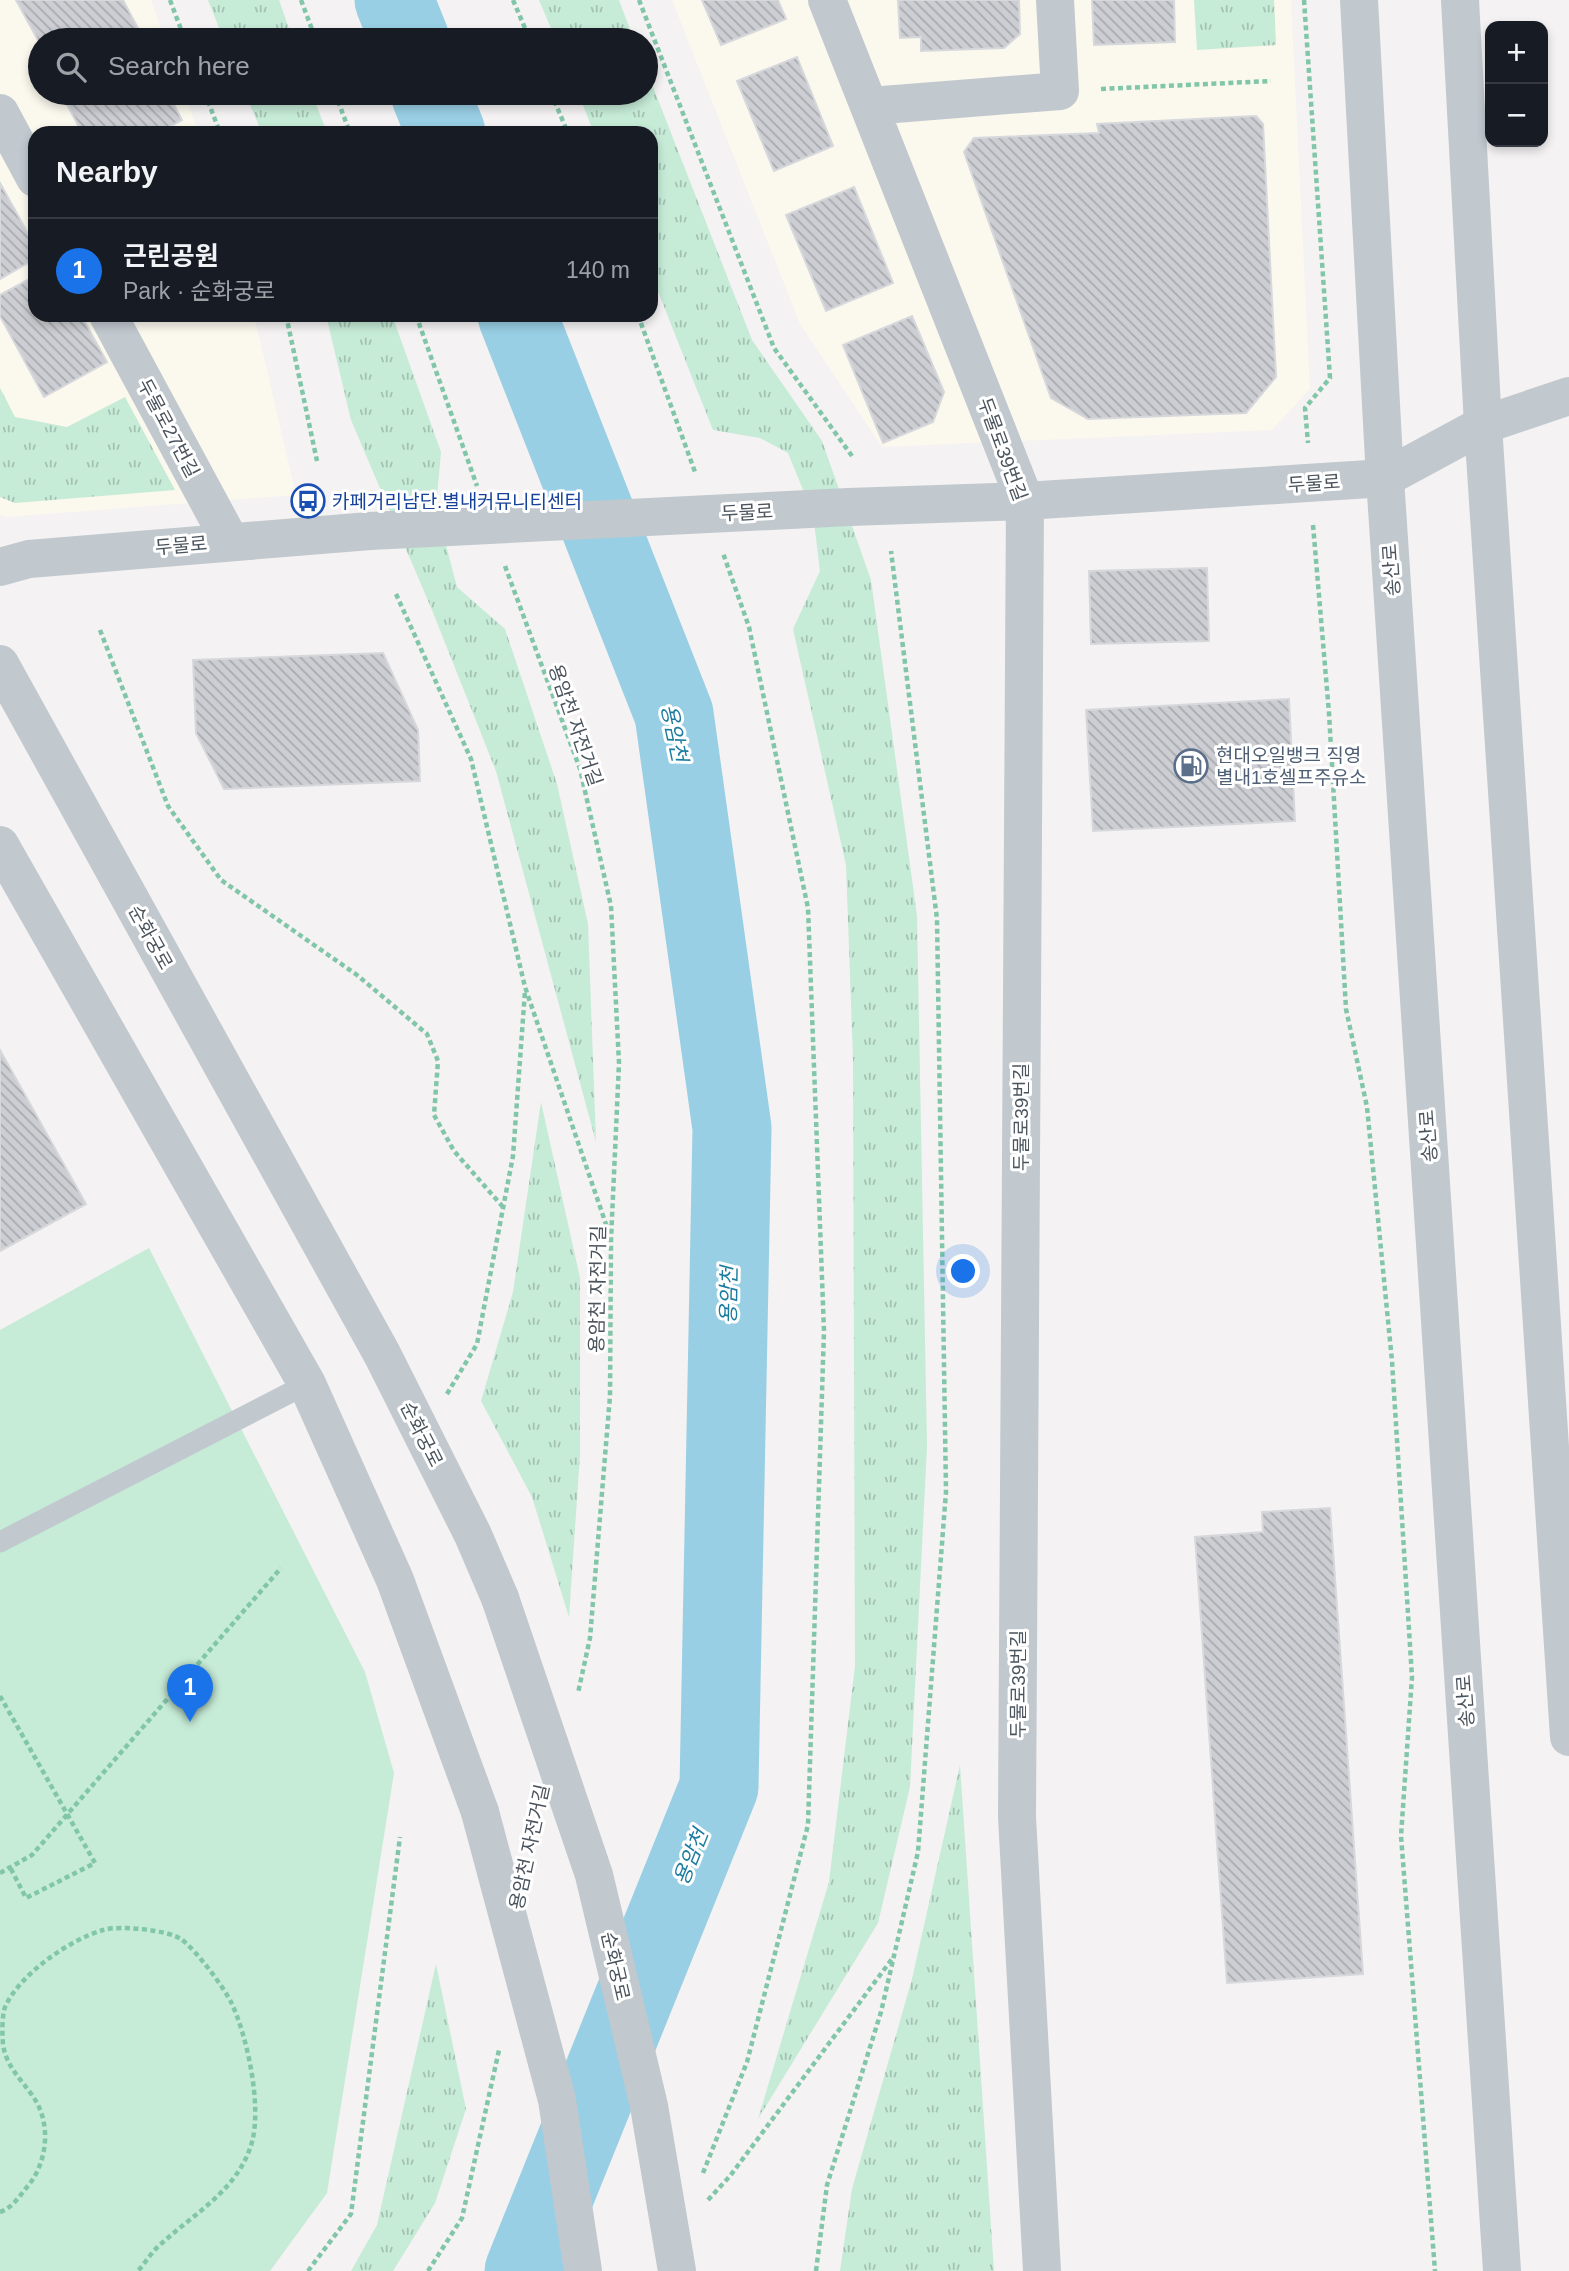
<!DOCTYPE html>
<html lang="en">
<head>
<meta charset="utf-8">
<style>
	:root { --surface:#171b24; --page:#20242c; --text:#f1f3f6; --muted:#9ea1a6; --line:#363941; --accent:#1a73e8 }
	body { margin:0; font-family:Arial,"Noto Sans KR",sans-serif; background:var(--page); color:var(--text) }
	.controls { position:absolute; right:21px; top:21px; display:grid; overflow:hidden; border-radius:14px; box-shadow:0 4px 10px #0003 }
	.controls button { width:63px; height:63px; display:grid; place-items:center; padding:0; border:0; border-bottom:2px solid var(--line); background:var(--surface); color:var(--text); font:35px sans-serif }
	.you { position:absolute; left:964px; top:1272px; width:24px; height:24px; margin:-18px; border:5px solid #fff; border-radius:50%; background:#1a73e8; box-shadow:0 0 0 10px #1a73e833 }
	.badge { display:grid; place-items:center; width:46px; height:46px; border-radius:50%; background:var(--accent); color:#fff; font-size:23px; font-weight:700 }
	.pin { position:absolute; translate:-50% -58px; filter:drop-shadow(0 2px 4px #0008) }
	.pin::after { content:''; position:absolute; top:37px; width:24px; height:21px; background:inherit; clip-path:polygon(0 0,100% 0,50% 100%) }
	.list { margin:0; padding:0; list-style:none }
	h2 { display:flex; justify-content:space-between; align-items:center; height:91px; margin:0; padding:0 28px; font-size:30px }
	h2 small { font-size:23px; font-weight:400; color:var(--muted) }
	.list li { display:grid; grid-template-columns:46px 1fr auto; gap:21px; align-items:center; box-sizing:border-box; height:105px; padding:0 28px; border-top:2px solid var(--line) }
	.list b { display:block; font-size:26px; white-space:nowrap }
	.list p { margin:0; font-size:23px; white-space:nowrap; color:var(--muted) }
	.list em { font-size:23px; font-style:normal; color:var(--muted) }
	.icon { flex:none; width:38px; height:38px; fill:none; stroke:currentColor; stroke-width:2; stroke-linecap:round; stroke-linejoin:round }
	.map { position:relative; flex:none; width:1569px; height:2271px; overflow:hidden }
	.search { position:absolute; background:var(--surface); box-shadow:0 4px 10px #0003; left:28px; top:28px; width:630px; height:77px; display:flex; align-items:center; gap:18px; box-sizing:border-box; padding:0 24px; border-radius:38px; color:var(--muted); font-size:26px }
	.panel { position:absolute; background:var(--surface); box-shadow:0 4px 10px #0003; left:28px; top:126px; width:630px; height:196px; border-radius:21px }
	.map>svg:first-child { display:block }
	.commercial { fill:#fbf8ee }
	.grass { fill:url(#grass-tufts) }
	.green { fill:#c6ebd7 }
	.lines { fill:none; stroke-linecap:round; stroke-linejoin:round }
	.river { stroke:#98cfe4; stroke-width:79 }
	.building { fill:url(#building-back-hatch); stroke:#d6d8dc; stroke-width:2 }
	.path { stroke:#81c6a8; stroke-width:4.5; stroke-dasharray:5 3.5; stroke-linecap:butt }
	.service { stroke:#c1c8ce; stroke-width:21 }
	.minor { stroke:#c1c8ce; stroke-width:38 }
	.tertiary { stroke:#c1c8ce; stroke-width:38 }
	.minor-bridge { stroke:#c1c8ce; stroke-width:38 }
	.tertiary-bridge { stroke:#c1c8ce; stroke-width:38 }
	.labels { text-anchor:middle; stroke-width:6; stroke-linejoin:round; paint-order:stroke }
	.street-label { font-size:19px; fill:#4b545d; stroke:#fff }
	.transit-label { font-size:19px; fill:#164399; stroke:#fff; text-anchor:start }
	.service-label { font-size:19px; fill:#4e5e75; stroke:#fff; text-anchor:start }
	.water-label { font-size:21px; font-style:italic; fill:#1c7c9f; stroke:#fff }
</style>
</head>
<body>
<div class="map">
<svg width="1569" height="2271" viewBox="0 0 1569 2271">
	<defs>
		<pattern id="grass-tufts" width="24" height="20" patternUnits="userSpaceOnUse" patternTransform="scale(1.75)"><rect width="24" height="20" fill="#c6ebd7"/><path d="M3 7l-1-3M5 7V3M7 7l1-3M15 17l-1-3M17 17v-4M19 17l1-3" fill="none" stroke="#a3c1b2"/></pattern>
		<pattern id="building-back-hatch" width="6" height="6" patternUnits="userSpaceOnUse" patternTransform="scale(1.75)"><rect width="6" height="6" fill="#ccced3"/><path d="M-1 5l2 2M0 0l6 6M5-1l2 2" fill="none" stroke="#a8aaae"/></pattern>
	</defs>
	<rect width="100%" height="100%" fill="#f4f2f2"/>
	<path class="commercial" d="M0,0H151L165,40H40V93H184L199,133H35V315H254L296,495L6,517L0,514Z
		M672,0H1291L1310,389L1272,430L882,447L800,324Z"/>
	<path class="grass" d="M208,0H279L293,40H224Z
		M539,0H619L634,40H556Z
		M1194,0H1274L1276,45L1197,50Z
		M646,69L752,340L822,441L871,580L917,916L927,1446L910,1787L878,1923L758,2119L829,1882L855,1666L853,1059L846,865L793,629L820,571L813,514L788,453L760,438L713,430L651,274V133H594L578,93H646Z
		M245,93H312L327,133H262Z
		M326,315H392L441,452L436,507L457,587L505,629L557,784L588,924L596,1142L496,771L432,610L351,420Z
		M0,388L15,417L67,427L125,397L175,490L15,503L0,497Z
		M541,1102L580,1278V1454L569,1617L532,1497L481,1401L513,1292Z
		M960,1765L994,2271H840L852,2189L912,1979Z
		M436,1964L466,2109L435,2203L393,2271H351L377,2225Z"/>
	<path class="green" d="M149,1248L365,1672L394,1773L327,2193L270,2271H0V1330Z"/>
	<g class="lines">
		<path class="river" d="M394,0L410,40
			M430,93L446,133
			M517,315L674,714L732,1128L719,1787L524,2271"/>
	</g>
	<path class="building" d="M16,0H123L140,32L125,40H40V44Z
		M702,0H778L786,19L721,45Z
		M898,0H1019L1020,34L1004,48L921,51V37L900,38Z
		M1092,0H1174L1175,42L1094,45Z
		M797,57L833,146L774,171L737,81Z
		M61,93H168L182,120L158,133H82Z
		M1256,116L1263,124L1276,377L1246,413L1088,419L1051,398L964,152L974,138L1099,133L1097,124Z
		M0,183L35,246V259L0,279Z
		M854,187L893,283L826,311L786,215Z
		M35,276V315H81L107,362L44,397L0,316V295Z
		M912,316L944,392L933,422L883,443L843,345Z
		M1207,568L1209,641L1091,644L1089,571Z
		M383,653L418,730L420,781L224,789L196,733L193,660Z
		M1289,699L1295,821L1093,831L1086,710Z
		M0,1050L86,1204L0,1251Z
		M1330,1508L1363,1974L1227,1983L1195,1537L1263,1532L1262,1512Z"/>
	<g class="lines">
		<path class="path" d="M170,0L185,40
			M301,0L316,40
			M513,0L530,40
			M639,0L774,348L852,456
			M1304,0L1330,378L1305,408L1308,443
			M1101,89L1271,81
			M205,93L220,133
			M335,93L350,133
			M551,93L568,133
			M286,315L317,461
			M416,315L477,486
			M638,315L695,472
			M1313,525L1329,713L1346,1009L1367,1107L1392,1361L1412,1677L1401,1836L1435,2271
			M505,566L580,769L611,906L619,1063L611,1240L610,1396L590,1638L578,1693
			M396,594L471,759L525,987L610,1236
			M100,630L168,806L221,880L357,975L427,1034L438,1061L434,1115L454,1151L503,1207
			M447,1394L477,1344L513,1156L525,991
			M0,1696L95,1863L26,1898L10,1867
			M0,1873L32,1855L281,1568
			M703,2173L747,2062L808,1825L824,1331L808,908L749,627L723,553
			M708,2200L730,2176L892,1959
			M0,2212C12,2208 19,2197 27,2187C47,2164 52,2125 34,2098C22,2080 6,2067 3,2044C2,2035 2,2015 5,2007C20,1974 69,1940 103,1930C119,1925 168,1930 181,1939C195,1949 223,1986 231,2002C247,2035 262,2105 252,2142C239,2189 195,2213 162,2243C153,2250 146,2262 138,2271
			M308,2271L351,2214L400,1837
			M428,2271L462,2218L499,2050
			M816,2271L827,2185L881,2012L918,1852L946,1492L937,919L891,551"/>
		<path class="service" d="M0,1542L307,1384"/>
		<path class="minor" d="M827,0L1025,501L1017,1817L1042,2271
			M870,106L1060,91L1055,0
			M0,113L35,178
			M108,315L230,541
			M849,507L1025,501L1385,478L1483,425L1569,396
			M0,567L29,559L370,531"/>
		<path class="tertiary" d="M1359,0L1385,478L1502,2271
			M1460,0L1483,425L1569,1737
			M0,664L382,1354L473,1535L500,1598
			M0,845L307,1384L395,1580L480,1812"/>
		<path class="minor-bridge" d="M370,531L849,507"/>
		<path class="tertiary-bridge" d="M500,1598L594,1875L649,2106L677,2271
			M480,1812L557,2100L583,2271"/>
	</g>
	<defs>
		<symbol id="bus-ring" viewBox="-11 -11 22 22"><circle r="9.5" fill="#fff" stroke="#1a4fb4" stroke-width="1.5"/><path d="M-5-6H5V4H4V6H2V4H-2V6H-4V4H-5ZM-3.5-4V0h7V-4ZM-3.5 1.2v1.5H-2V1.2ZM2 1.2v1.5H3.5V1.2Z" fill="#1a4fb4"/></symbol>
		<symbol id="fuel-ring" viewBox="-11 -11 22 22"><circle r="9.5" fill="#fff" stroke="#5c6f8a" stroke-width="1.5"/><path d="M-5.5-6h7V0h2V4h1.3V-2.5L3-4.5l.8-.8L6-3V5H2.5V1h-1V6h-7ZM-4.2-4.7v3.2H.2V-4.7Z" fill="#5c6f8a"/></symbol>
	</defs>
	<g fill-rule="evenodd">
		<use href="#bus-ring" x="289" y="482" width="38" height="38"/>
		<use href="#fuel-ring" x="1172" y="747" width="38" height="38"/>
	</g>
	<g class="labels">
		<g class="street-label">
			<text transform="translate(169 428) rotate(62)" y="7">두물로27번길</text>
			<text transform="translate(1003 449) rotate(70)" y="7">두물로39번길</text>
			<text transform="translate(1314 483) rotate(-4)" y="7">두물로</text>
			<text transform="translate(747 512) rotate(-3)" y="7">두물로</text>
			<text transform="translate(181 545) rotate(-5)" y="7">두물로</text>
			<text transform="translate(1391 570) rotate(-94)" y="7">송산로</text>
			<text transform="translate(576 725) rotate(71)" y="7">용암천 자전거길</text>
			<text transform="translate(151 937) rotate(61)" y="7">순화궁로</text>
			<text transform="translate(1021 1117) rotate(-90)" y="7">두물로39번길</text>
			<text transform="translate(1428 1136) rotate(-94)" y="7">송산로</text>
			<text transform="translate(597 1289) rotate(-89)" y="7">용암천 자전거길</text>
			<text transform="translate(422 1434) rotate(63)" y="7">순화궁로</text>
			<text transform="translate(1018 1684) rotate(-90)" y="7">두물로39번길</text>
			<text transform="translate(1465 1701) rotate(-94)" y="7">송산로</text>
			<text transform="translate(529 1847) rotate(-78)" y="7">용암천 자전거길</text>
			<text transform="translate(616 1966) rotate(77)" y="7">순화궁로</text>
		</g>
		<g class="transit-label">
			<text x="332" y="508">카페거리남단.별내커뮤니티센터</text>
		</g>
		<g class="service-label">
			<text x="1216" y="762">현대오일뱅크 직영<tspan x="1216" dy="22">별내1호셀프주유소</tspan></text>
		</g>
		<g class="water-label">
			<text transform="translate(674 733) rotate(78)" y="7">용암천</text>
			<text transform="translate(729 1295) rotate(-89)" y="7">용암천</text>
			<text transform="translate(691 1857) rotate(-68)" y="7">용암천</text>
		</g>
	</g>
</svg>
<div class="controls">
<button>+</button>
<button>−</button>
</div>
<div class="you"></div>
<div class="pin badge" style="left:190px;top:1722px">1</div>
<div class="search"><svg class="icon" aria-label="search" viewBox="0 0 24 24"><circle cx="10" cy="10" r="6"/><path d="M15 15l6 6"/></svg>Search here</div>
<section class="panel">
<h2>Nearby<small></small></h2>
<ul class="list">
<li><span class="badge">1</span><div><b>근린공원</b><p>Park · 순화궁로</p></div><em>140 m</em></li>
</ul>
</section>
</div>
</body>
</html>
